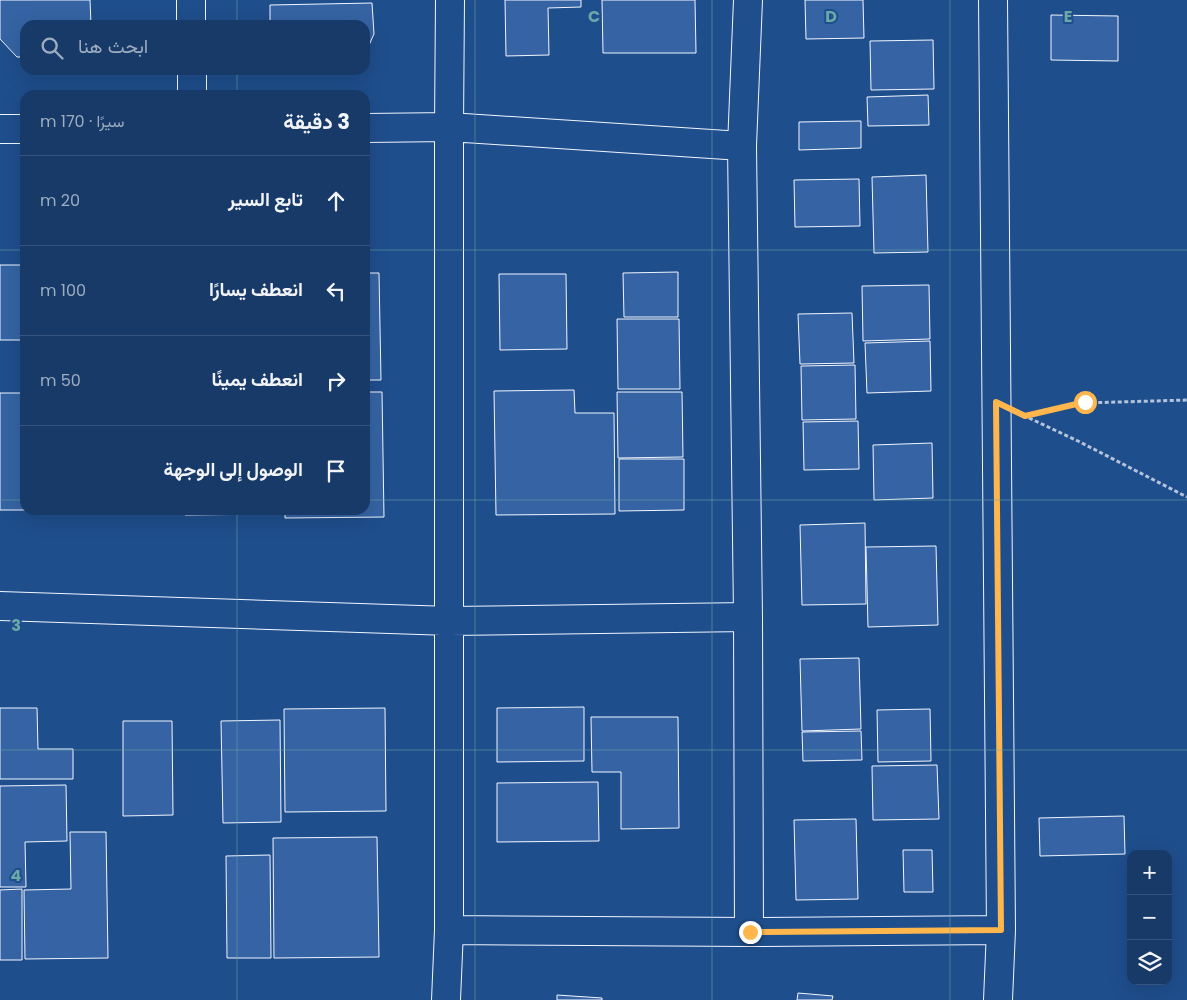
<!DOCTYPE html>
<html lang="ar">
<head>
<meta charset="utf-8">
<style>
	:root { --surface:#173a69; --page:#244571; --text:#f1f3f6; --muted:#9eadc0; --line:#36547d }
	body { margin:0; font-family:Poppins,Vazirmatn,sans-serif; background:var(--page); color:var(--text); direction:rtl }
	.controls { position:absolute; right:15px; bottom:15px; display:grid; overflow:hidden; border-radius:10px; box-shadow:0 5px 20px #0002 }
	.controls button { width:45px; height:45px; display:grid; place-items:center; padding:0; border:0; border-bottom:1px solid var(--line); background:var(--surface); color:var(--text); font:25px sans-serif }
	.stop { position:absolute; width:15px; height:15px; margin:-11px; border:4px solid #ffb74d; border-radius:50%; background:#fff }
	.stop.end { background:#ffb74d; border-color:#fff; box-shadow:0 1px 5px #0008 }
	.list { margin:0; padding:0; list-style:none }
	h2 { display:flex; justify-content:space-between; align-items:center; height:65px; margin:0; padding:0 20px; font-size:21px }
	h2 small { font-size:16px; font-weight:400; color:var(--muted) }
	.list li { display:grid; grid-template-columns:32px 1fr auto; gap:15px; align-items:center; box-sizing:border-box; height:90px; padding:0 20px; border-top:1px solid var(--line) }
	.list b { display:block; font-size:19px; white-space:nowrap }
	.list em { font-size:16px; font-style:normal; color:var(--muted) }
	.icon { flex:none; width:28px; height:28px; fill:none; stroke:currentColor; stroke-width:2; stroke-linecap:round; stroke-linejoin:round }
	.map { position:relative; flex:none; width:1187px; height:1000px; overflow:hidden; direction:ltr }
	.search { position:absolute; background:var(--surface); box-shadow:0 5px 20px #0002; left:20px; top:20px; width:350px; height:55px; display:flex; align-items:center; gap:12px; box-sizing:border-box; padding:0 18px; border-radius:15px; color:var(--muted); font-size:19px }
	.panel { position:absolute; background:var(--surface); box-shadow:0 5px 20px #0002; left:20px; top:90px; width:350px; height:425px; border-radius:15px; direction:rtl }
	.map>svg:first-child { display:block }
	.building { fill:#3563a3; stroke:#f2f6ff }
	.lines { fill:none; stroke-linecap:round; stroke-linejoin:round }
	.street-casing { stroke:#f2f6ff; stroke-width:30 }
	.path { stroke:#b3c4dc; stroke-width:3; stroke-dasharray:4 2.5; stroke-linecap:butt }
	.street { stroke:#1f4e8c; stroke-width:28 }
	.route { stroke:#ffb74d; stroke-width:6 }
	.grid { fill:none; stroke:#6aa9a8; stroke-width:1; stroke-opacity:0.55 }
	.grid-label { font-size:16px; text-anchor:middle; font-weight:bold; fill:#6aa9a8; stroke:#1f4e8c; stroke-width:4; stroke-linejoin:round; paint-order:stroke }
</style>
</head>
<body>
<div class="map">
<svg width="1187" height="1000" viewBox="0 0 1187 1000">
	<rect width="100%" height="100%" fill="#1f4e8c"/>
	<path class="building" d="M0,0H90L91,25H25V57H17L0,39Z
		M505,0H581V7L548,8L549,55L506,56Z
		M602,0H695L696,53H603Z
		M805,0H863L864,38L806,39Z
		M372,3L374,34L365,54V25H270V5Z
		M1051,15L1118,16V61L1051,60Z
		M933,40L934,89L871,90L870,41Z
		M928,95L929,125L868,126L867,97Z
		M861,121V148L799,150V122Z
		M926,175L928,252L874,253L872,177Z
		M859,179L860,226L795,227L794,180Z
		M0,265H25V340H0Z
		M678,272V317H624L623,273Z
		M365,273H379L381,380H365Z
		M499,274H566L567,349L500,350Z
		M929,285L930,339L863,341L862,286Z
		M852,313L854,363L800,364L798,314Z
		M617,319H679L680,389H618Z
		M930,341L931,391L867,393L865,343Z
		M855,365L856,419L802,420L801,366Z
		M574,390L575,413H614L615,514L496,515L494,391Z
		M365,392H382L384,517L285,518V510H365Z
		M617,392H682L683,457L618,458Z
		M0,393H25V510H54H0Z
		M858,421L859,469L804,470L803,422Z
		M932,443L933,498L874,500L873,445Z
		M619,459H684V510L619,511Z
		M77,510H135V512L77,513Z
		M185,510H283V514L185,515Z
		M865,523L866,604L802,605L800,525Z
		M936,546L938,625L868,627L866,547Z
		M859,658L861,729L802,731L800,659Z
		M584,707V761L497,762V708Z
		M0,708H37L38,749H73V779H0Z
		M385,708L386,811L285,812L284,709Z
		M930,709L931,761L878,762L877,710Z
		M591,717H678L679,828L621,829V772H592Z
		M280,720L281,822L223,823L221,721Z
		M123,721H172L173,815L123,816Z
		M861,731L862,760L803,761L802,732Z
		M937,765L939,819L873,820L872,766Z
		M598,782L599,841L497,842V783Z
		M66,785L67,841L25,842L26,887H0V786Z
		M1124,816L1125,854L1040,856L1039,818Z
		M856,819L858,899L796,900L794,820Z
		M70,832H106L108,958L25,959L24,890L71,889Z
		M377,837L379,957L274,958L273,838Z
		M903,850H932L933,892H904Z
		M270,855L271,958H227L226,856Z
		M22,889V960H0V890Z
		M798,993L833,996L832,1000H797Z
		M557,995L602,998V1000H557Z"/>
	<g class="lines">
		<defs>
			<path id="street" d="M191,0V25
				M748,0L742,146L748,617L749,932
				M993,0L1001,930L998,1000
				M192,70V95
				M365,128L449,127L742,146
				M0,129H25
				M0,606L450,621L748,617
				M449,930L749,932L1001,930
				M446,1000L449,930V127L450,0"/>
		</defs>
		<use href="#street" class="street-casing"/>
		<path class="path" d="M1028,415L1085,403L1187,400
			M1029,418L1078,441L1187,497"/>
		<use href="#street" class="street"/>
	</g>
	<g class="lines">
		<path class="route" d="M750,932L1001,930L996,402L1025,416L1085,402"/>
	</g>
	<path class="grid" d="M237,0V25M475,0V1000M712,0V1000M950,0V1000M237,70V95M0,250H25M365,250H1187M0,500H25M365,500H1187M237,510V1000M0,750H1187"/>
	<g class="grid-label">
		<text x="594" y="22">C</text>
		<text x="831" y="22">D</text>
		<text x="1068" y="22">E</text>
		<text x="16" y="631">3</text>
		<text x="16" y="881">4</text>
	</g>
</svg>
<div class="controls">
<button>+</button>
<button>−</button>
<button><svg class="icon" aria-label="layers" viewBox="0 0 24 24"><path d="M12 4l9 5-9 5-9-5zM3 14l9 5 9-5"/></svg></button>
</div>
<div class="stop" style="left:1085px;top:402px"></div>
<div class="stop end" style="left:750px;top:932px"></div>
<div class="search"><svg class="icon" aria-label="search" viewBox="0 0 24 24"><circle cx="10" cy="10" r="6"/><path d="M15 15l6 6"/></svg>ابحث هنا</div>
<section class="panel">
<h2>3 دقيقة<small>سيرًا · 170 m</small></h2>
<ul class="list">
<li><svg class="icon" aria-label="ahead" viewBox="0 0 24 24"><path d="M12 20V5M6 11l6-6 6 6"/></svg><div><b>تابع السير</b></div><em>20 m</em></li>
<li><svg class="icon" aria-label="left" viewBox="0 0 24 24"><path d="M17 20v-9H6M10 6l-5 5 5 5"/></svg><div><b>انعطف يسارًا</b></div><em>100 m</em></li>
<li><svg class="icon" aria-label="right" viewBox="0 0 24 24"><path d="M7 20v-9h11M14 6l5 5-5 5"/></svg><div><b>انعطف يمينًا</b></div><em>50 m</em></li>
<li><svg class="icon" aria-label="arrive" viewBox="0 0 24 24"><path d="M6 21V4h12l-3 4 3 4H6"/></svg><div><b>الوصول إلى الوجهة</b></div></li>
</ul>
</section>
</div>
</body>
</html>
